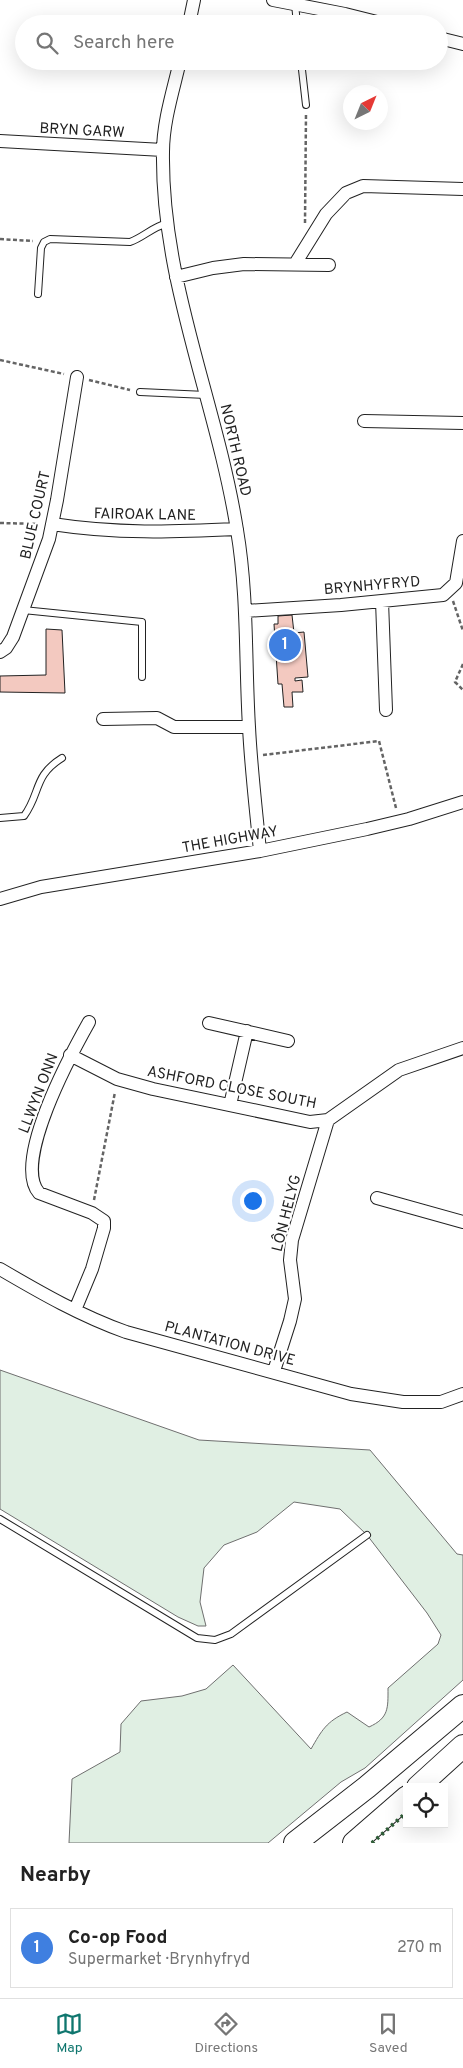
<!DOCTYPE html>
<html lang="en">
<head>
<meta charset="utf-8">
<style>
	:root { --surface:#fff; --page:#f6f6f6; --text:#222; --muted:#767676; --line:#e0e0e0; --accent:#0f766e }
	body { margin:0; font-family:Overpass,sans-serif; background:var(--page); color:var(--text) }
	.controls { position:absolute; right:15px; bottom:15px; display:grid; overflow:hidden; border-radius:0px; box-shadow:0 5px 20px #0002 }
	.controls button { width:45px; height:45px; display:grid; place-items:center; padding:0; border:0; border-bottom:1px solid var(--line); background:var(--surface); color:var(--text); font:25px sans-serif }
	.compass { position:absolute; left:343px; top:85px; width:45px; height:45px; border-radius:50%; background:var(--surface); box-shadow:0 5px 20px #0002; rotate:43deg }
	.you { position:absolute; left:252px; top:1200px; width:18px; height:18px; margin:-12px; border:4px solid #fff; border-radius:50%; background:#1a73e8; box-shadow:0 0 0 8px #1a73e833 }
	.badge { display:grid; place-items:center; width:32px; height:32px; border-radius:50%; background:var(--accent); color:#fff; font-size:16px; font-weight:700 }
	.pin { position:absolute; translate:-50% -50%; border:2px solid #fff; box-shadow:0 1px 5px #0006 }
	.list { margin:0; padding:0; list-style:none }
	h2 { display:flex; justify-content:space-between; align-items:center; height:65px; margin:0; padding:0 20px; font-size:21px }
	h2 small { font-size:16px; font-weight:400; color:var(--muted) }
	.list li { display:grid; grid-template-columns:32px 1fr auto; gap:15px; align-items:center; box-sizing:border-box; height:80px; margin:0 10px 10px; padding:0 10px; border:1px solid var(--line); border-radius:0px }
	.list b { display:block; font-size:19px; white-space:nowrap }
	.list p { margin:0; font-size:16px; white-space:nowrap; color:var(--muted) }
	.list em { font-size:16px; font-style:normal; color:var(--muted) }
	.icon { flex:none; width:28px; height:28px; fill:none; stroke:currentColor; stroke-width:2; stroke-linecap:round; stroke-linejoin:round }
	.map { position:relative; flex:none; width:463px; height:1843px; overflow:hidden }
	.search { position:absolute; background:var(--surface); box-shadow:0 5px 20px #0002; left:15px; right:15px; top:15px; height:55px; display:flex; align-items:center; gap:12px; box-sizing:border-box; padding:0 18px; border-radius:28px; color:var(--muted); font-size:19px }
	.sheet { height:155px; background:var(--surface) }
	nav { display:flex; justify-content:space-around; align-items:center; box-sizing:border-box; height:70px; border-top:1px solid var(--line); background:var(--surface); font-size:14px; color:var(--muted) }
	nav a { display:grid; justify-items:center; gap:2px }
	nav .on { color:var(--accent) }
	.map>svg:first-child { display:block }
	.green { fill:#e0efe3; stroke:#6f6f6f }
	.building { fill:#f3c9c0; stroke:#222 }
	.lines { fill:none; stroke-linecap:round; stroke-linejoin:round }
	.lane-casing { stroke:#222; stroke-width:8 }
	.street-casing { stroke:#222; stroke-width:14 }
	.highway-casing { stroke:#222; stroke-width:24 }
	.path { stroke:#646464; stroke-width:2.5; stroke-dasharray:4 2.5; stroke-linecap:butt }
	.lane { stroke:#fff; stroke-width:6 }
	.street { stroke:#fff; stroke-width:12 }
	.highway { stroke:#fff; stroke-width:22 }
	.hedge { stroke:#2f5e38; stroke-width:4; stroke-dasharray:2.5 4; stroke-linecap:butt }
	.labels { text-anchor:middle; stroke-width:4; stroke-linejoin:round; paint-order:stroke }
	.street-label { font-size:15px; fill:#222; stroke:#fff }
</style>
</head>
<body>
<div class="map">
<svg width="463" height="1843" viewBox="0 0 463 1843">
	<rect width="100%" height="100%" fill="#fff"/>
	<path class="green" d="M0,1370L199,1440L370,1450L457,1554L463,1555V1680L365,1768L341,1782L268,1843H69L72,1779L120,1752L121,1724L141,1701L182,1696L206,1689L233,1665L311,1749C322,1730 326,1722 347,1712L369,1727C389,1718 388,1708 388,1688L438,1644L441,1635L427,1613L367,1535L340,1509L294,1502L257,1532L224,1545L204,1568L200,1602L206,1626H198L178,1617L0,1509Z"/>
	<path class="building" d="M292,615L294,633L304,632L308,677L295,678V681L302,680L303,692H292L293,707H284L282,684H278L274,624H278V616Z
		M46,629L62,630L65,693L0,692V676L46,675Z"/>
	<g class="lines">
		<defs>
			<path id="lane" d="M295,4L297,24
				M301,61L306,105
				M38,294L41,248L44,242L50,239L130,242C144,237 152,227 168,223
				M140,392L206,395
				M23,610L142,622V677
				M0,818L24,816C41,793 33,776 62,758
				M0,1519L197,1638L215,1640L231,1634L367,1535"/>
			<path id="street" d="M273,0L345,14L385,24
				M189,24L194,0
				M439,38L463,44
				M180,61C173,91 163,122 163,152C161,282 217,403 237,530C248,595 245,661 249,727C251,768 256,809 260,851
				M0,141L163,150
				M295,264L326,214L346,193L363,186L463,189
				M176,277L213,268L244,264L329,265
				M364,421L463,423
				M52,524C117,534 172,532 237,529
				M382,601L386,710
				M245,611L341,605L443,595L456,583L463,541
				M0,652L6,648L13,637L49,539L57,500L77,377
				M103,719L157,718L174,727H249
				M0,899L41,887L260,851L367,829L409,819L463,802
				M209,1023L288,1041
				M70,1055L117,1079L153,1089L310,1122L328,1120L399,1070L463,1048
				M230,1105L247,1031
				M377,1198L463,1222
				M0,1269C41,1293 81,1316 126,1332L351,1394L403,1402H441L463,1394
				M75,1310L92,1269L104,1228V1221L92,1213L39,1193C12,1162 71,1054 89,1022
				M274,1371L290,1321L295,1299L290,1260L292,1240L328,1120"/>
			<path id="highway" d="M418,1787L463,1746
				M295,1843L367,1787L463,1706
				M354,1843L407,1797"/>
		</defs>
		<use href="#lane" class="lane-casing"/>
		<use href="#street" class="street-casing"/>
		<use href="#highway" class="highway-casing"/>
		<path class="path" d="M305,223L306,113
			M0,239L33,241
			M0,360L64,374
			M89,380L130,390
			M0,523L38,524
			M453,601L463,631
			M463,664L455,682L463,690
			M263,755L379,741L396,808
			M94,1200L115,1092"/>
		<use href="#lane" class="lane"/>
		<use href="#street" class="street"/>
		<use href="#highway" class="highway"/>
		<path class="hedge" d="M372,1843L407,1812"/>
	</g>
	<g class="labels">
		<g class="street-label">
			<text transform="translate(82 130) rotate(3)" y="5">BRYN GARW</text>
			<text transform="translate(236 450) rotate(77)" y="5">NORTH ROAD</text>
			<text transform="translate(145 514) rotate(1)" y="5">FAIROAK LANE</text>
			<text transform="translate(35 515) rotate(-77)" y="5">BLUE COURT</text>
			<text transform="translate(372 585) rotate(-5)" y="5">BRYNHYFRYD</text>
			<text transform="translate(230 839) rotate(-10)" y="5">THE HIGHWAY</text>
			<text transform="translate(232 1087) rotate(11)" y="5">ASHFORD CLOSE SOUTH</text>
			<text transform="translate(38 1093) rotate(-69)" y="5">LLWYN ONN</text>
			<text transform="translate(286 1213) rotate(-76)" y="5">LÔN HELYG</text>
			<text transform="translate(230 1343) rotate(15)" y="5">PLANTATION DRIVE</text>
		</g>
	</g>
</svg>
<div class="controls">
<button><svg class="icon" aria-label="locate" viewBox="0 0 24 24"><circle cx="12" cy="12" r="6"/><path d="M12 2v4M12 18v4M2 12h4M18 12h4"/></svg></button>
</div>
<svg class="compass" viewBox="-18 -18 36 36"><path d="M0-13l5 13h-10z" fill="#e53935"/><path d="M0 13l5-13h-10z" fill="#767676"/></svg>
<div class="you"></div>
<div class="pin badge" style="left:285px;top:645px;background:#3f7fe0">1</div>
<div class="search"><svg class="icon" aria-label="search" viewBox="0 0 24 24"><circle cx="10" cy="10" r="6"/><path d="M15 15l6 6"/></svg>Search here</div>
</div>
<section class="sheet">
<h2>Nearby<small></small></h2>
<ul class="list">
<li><span class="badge" style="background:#3f7fe0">1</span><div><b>Co-op Food</b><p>Supermarket · Brynhyfryd</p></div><em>270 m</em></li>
</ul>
</section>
<nav>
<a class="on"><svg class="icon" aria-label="map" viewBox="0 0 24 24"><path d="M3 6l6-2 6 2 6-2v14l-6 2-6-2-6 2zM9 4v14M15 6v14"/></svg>Map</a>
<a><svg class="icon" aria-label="directions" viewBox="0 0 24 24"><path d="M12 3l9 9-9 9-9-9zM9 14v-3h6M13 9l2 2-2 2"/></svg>Directions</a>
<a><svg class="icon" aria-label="saved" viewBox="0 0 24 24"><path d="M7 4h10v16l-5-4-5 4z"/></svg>Saved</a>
</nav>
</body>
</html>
